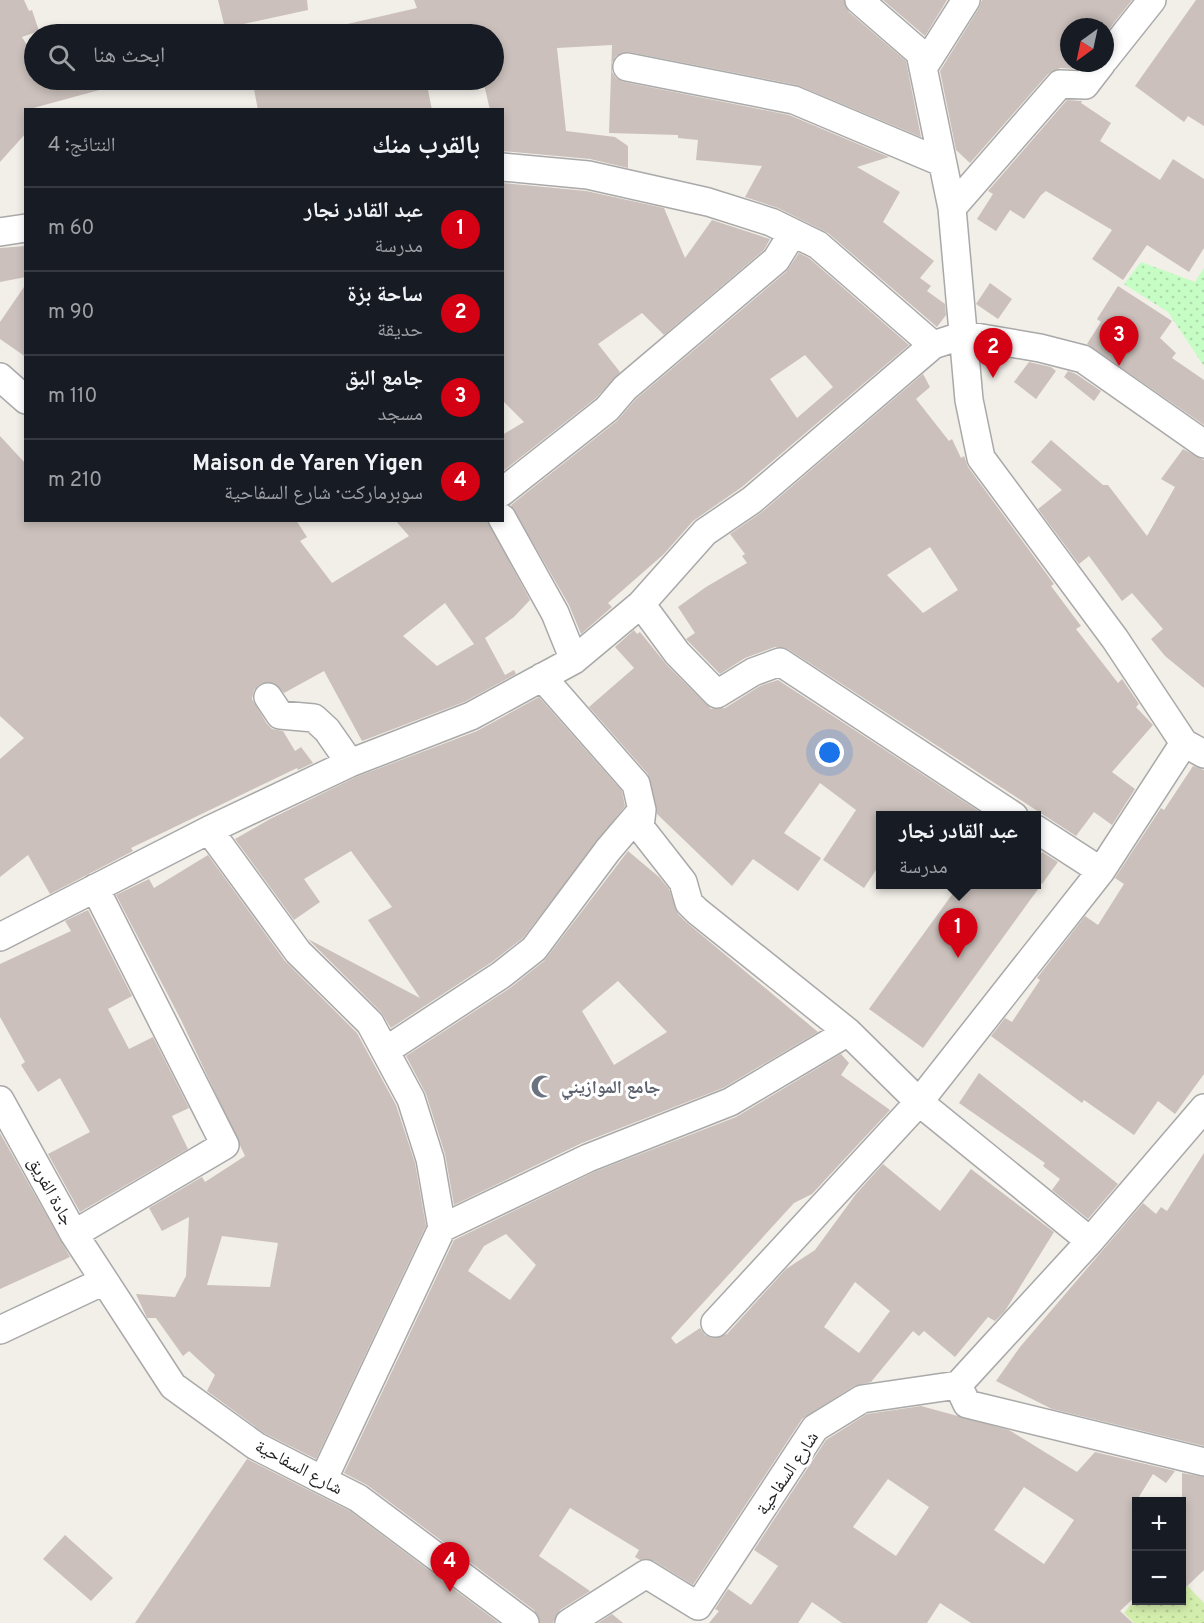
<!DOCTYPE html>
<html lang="ar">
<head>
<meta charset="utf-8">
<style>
	:root { --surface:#171b24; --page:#20242c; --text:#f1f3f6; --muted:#9ea1a6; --line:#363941; --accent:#d40013 }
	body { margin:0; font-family:Overpass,"Noto Naskh Arabic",sans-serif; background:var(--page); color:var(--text); direction:rtl }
	.controls { position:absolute; right:18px; bottom:18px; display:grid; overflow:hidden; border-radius:0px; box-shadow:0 3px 9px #0003 }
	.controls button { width:54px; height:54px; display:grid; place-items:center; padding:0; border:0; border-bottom:2px solid var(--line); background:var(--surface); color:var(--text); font:30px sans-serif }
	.compass { position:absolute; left:1060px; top:18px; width:54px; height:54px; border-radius:50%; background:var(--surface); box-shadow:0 3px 9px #0003; rotate:213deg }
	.you { position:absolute; left:830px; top:753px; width:21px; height:21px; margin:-15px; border:4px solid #fff; border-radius:50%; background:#1a73e8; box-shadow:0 0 0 9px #1a73e833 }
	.badge { display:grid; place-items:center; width:39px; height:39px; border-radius:50%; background:var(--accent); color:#fff; font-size:20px; font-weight:700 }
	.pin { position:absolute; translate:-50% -50px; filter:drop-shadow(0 2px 3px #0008) }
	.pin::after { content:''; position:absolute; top:32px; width:21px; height:18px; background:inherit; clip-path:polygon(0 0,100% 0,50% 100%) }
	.popup { position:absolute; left:876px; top:811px; width:165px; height:78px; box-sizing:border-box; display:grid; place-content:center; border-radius:0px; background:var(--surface); filter:drop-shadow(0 2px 4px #0005); font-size:20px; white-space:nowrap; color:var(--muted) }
	.popup b { font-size:22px; color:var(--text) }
	.popup::after { content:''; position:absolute; left:50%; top:100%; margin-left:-12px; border:12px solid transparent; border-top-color:var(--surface) }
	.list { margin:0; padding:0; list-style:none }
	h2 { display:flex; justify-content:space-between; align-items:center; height:78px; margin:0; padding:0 24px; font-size:26px }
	h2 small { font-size:20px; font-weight:400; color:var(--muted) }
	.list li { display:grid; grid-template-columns:39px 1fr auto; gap:18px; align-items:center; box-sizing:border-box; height:84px; padding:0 24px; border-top:2px solid var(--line) }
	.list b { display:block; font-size:22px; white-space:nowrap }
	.list p { margin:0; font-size:20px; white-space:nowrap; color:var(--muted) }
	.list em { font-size:20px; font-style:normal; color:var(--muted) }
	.icon { flex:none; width:33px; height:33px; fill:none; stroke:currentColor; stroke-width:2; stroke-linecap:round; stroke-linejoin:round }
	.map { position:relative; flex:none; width:1204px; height:1623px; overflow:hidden; direction:ltr }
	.search { position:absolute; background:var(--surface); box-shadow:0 3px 9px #0003; left:24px; top:24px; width:480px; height:66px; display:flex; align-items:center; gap:15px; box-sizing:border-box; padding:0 21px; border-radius:33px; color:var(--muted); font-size:22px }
	.panel { position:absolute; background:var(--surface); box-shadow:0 3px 9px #0003; left:24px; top:108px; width:480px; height:414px; border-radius:0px; direction:rtl }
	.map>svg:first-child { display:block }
	.park { fill:url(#park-dots) }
	.garden { fill:url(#garden-dots) }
	.building { fill:#cbc0bb; fill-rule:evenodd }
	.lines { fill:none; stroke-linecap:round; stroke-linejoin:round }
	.street-casing { stroke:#a9a9a9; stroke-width:30 }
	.street { stroke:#fff; stroke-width:27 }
	.labels { text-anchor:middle; stroke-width:6; stroke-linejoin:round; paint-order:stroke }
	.worship-label { font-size:18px; font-weight:bold; fill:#5b616d; stroke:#fff; text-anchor:start }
	.street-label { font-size:18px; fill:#222; stroke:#fff }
</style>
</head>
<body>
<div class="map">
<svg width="1204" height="1623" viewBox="0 0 1204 1623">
	<defs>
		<pattern id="park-dots" width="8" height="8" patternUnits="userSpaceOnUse" patternTransform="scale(1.5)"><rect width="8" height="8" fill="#c5fdc5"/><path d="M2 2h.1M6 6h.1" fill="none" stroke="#a9d9a9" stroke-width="1.8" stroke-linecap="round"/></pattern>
		<pattern id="garden-dots" width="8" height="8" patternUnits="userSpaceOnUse" patternTransform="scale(1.5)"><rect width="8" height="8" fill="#d3eeac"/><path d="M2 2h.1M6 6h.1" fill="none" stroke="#b5cc94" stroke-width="1.8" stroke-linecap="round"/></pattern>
	</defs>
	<rect width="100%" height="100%" fill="#f2eee8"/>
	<path class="park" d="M1141,262L1195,282L1204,268V366L1168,312L1124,284Z"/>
	<path class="garden" d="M1182,1580L1204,1603V1623H1134L1124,1613L1136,1598V1600H1182Z"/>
	<path class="building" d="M0,0H24L29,11L32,10L39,31L22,37L34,57V80H113L114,86L26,110V133L0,162Z
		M218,0H307L308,10L225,28Z
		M414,0H844L849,12L906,61L921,137L797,85L629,52L616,56L612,63V72L616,78L624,82L789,115L889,157L857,167L900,192L883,222L934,261L920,278L931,286L927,291L945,304L946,315L937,327L828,233L778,208L745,197L762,166L696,160L698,140L678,138V135L609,133L612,45L557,48L566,131L615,137L628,146V168L590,159L502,151V110H490L483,80H494V34H344L343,25L417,8Z
		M883,0H947L925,36Z
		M982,0H1132L1105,34V27H1069V63H1082L1078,69L1060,68L1048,74L970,163L956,150L940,71L979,8Z
		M1196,0H1204V126L1188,116L1184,122L1135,86Z
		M271,80H426L432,110H258L253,84Z
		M1067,100L1082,101L1081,103L1111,123L1100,141L1160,180L1173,159L1204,179V248L1189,272L1147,245L1123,280L1092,259L1112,230L1046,191L1041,195L1024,219L1010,210L996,231L977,219L993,194L988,191Z
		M502,183L586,191L664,208L685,258L712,220L770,239L764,250L664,335L642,313L598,344L620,372L596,398L502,472V435L524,422L502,400Z
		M26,246V277L0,282V248Z
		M799,253L809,258L909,345L742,487L693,521L664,554L608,603L612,607L581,634L569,605L511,505L617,421L636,399L786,272ZM805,355L833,387L797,418L770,379Z
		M990,283L1012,299L998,319L976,304Z
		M26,284V357L0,339V322Z
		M1118,286L1172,321L1160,338L1176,353L1172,358L1204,380V425L1087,344L1101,322L1097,319Z
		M1029,362L1051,367L1056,371L1036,399L1014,382Z
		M1068,371L1076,374L1101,391L1094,401L1064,377Z
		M923,374L930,387L916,399L949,441L952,439L961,458L964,456L968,467L1054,584L1051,586L1081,626L1076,629L1118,683L1122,679L1139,704L1136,707L1153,725L1112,772L1135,789L1112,825L1094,812L1076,836L788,649L775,647L745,658L720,674L686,639L695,633L678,607L706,587L747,563L742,556L745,554L730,534L762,512ZM930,547L958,590L923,613L887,575Z
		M0,436L26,464V520H296L307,537L300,541L332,583L409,536L395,520H487L530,600L514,617L485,638L505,675L514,670L516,674L464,702L362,741L324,671L284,693L274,683L260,684L254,690L252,699L267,724L272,729L283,731L295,751L301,747L313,763L298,770L297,768L131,848L133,851L50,894L28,855L0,877V759L24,738L0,716ZM445,603L474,644L437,666L403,636Z
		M1051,440L1103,485H1108L1147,536L1175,487L1161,479L1183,449L1204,460V688L1165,656L1151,639L1163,629L1132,593L1122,601L1089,556L1079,564L1038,509L1062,490L1031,462Z
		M634,630L637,634L640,632L666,664L711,709L725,708L760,686L778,680L980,812L977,816H880V864L864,888L823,860L856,810L820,783L784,833L821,858L798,891L753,859L732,886L657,814L648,774L589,707L634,668L615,647Z
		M539,697L622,791L625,806L523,938L492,962L391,1028L381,1012L308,939L420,998L368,920L392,907L351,851L304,879L320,902L294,920L235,839L270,819L356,777L477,731Z
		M1193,766L1204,770V1074L1175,1114L1158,1101L1134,1135L1084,1100L1082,1103L991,1036L1005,1018L1012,1022L1040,980L1037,978L1085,916L1098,925L1124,884L1115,878L1161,808L1164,810Z
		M628,851L659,877L669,889L678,914L686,922L818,1032L723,1088L582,1143L454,1205L445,1154L426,1094L406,1056L510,988L544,961ZM618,981L667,1032L614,1065L582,1011Z
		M1042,852L1058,862L1042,884L1036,880V863Z
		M208,855L285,961L357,1033L396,1105L415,1163L426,1226L316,1459L264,1433L207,1391L215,1375L189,1351L183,1356L156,1318H147L136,1294L175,1297L186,1276L189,1217L162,1231L149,1208L202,1177L205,1182L245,1156L181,1020L116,895L149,879L154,888ZM222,1236L278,1243L270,1287L207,1285Z
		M959,885H1041L923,1048L869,1009Z
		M88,910L132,996L108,1009L129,1049L153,1037L189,1108L172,1116L188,1149L80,1212L48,1154L90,1132L60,1078L38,1092L21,1065L25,1062L0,1017V964L71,931L65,921Z
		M841,1054L849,1063L841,1075L890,1110L812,1194L794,1203L671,1338L676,1344L700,1328L705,1335L712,1338L727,1334L786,1269L815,1250L856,1194L883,1164L940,1211L971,1169L1054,1232L1005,1311L995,1321L988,1317L955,1357L924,1331L919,1336L913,1331L871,1382L854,1386L802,1419L693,1585L654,1561L640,1560L635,1557L639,1550L570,1508L539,1556L590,1591L560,1610L553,1623H540L534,1610L367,1485L344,1473L454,1240L594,1172L736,1117ZM506,1234L536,1265L510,1300L468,1271L484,1246ZM855,1282L890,1311L859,1353L824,1327Z
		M979,1073L1118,1184L1088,1219L1052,1190L1060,1179L1043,1166L1045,1163L959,1103Z
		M0,1133L70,1257L0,1289Z
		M1204,1153V1446L1052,1409L996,1381L1020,1347L1143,1203L1156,1214L1161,1207L1167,1211Z
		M921,1406L1009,1430L1077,1472L1095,1452L1175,1471L1166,1483L1153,1474L1137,1500V1595L1120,1611L1133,1623H971L940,1603L927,1623H842L812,1602L798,1623H709L719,1611L715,1609L728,1589L751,1605L778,1566L754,1550L826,1440L867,1414ZM888,1479L929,1507L896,1556L853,1527ZM1024,1487L1074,1520L1044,1564L994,1530Z
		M247,1459L350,1511L499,1623H135Z
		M1182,1473L1204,1477V1570L1182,1591Z
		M65,1535L113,1578L91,1601L43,1559Z
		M612,1614L623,1623H598Z"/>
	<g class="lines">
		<defs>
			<path id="street" d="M859,0L920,53L952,208L969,400L981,458L1115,639L1184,743L1204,754
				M1105,59L1152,0
				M627,67L794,100L941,162
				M923,68L966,0
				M502,167L588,175L708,202L771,222L818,245L933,345
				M952,208L1060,84L1085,85L1102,63
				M0,232L26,228
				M0,377L26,400
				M502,492L607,409L625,388L776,260L792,234
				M502,518L555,613L574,660
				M641,604L677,653L717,694L753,672L780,662L1014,816
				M542,677L636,784L642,810L640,827L683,882L689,903L697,911L848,1032L919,1102L1090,1241
				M268,697L280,715L314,718L327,730L350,763
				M1036,829L1101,871
				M209,830L298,952L370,1023L411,1099L430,1159L442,1228L323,1480
				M0,937L209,830L350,763L471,716L574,660L641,604L705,532L752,500L933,345L964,335L1040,348L1083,359L1204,444
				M385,1051L501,975L534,949L608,850L642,810
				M0,1100L74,1234L173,1386L256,1446L358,1498L525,1623
				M1204,1108L1090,1241L958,1385L967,1404L1204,1462
				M442,1228L588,1158L730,1102L848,1032
				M74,1234L225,1145L95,888
				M715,1323L919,1102L1101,871L1184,743
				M0,1330L104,1281
				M569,1623L646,1574L698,1606L815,1428L862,1399L958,1385"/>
		</defs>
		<use href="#street" class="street-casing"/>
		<use href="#street" class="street"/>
	</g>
	<defs>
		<symbol id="mosque-bare" viewBox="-9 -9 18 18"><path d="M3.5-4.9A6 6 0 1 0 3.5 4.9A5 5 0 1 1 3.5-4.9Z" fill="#6b7280" stroke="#fff" stroke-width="2.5" paint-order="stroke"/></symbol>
	</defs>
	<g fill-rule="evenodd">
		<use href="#mosque-bare" x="526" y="1070" width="33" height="33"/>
	</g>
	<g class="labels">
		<g class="worship-label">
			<text x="561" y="1093">جامع الموازيني</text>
		</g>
		<g class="street-label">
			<text transform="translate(51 1191) rotate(61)" y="6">جادة الفريق</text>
			<text transform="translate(299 1467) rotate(28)" y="6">شارع السفاحية</text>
			<text transform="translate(787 1473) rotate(-56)" y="6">شارع السفاحية</text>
		</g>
	</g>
</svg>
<div class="controls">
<button>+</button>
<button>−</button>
</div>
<svg class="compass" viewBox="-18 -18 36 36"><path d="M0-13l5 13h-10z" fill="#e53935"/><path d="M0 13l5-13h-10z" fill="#9ea1a6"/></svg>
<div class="you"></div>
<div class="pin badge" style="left:958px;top:958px">1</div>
<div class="popup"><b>عبد القادر نجار</b>مدرسة</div>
<div class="pin badge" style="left:993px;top:378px">2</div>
<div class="pin badge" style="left:1119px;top:366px">3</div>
<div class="pin badge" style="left:450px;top:1592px">4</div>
<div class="search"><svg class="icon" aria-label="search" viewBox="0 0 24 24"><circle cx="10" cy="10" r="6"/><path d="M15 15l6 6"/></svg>ابحث هنا</div>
<section class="panel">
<h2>بالقرب منك<small>النتائج: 4</small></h2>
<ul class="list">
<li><span class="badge">1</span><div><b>عبد القادر نجار</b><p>مدرسة</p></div><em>60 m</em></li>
<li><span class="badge">2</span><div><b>ساحة بزة</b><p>حديقة</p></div><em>90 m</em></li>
<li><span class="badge">3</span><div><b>جامع البق</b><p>مسجد</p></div><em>110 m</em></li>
<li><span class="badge">4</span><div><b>Maison de Yaren Yigen</b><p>سوبرماركت · شارع السفاحية</p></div><em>210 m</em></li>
</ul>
</section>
</div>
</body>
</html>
